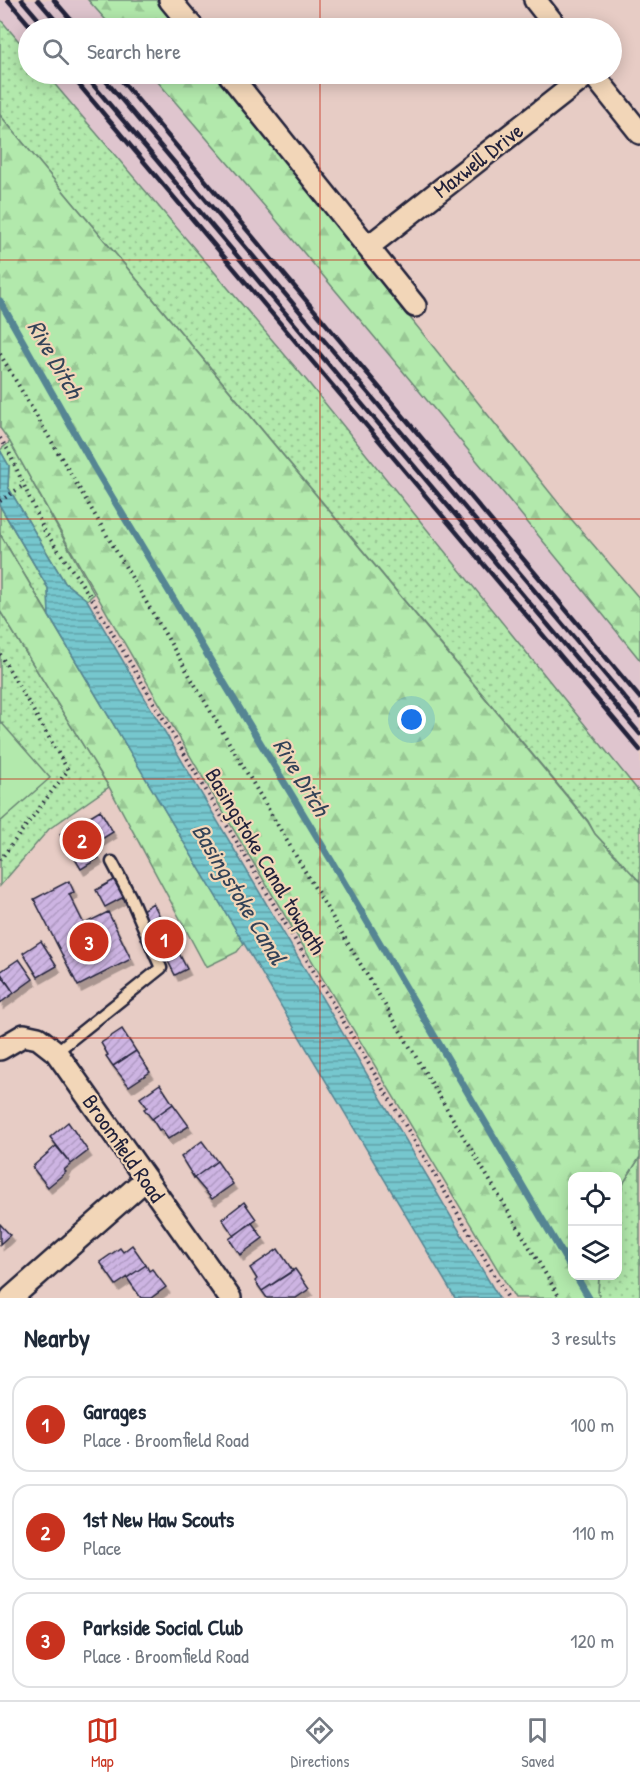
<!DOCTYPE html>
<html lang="en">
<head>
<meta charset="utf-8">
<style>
	:root { --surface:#fff; --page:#f2f2f3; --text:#1f2937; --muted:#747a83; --line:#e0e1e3; --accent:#c8321e }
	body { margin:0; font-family:"Patrick Hand",sans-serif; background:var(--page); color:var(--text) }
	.controls { position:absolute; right:18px; bottom:18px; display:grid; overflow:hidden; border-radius:12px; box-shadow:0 3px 15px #0003 }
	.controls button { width:54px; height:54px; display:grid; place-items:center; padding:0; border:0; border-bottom:2px solid var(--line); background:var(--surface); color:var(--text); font:30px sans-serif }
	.you { position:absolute; left:412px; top:720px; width:21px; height:21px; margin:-15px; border:4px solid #fff; border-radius:50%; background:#1a73e8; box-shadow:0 0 0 9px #1a73e833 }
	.badge { display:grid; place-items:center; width:39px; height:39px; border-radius:50%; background:var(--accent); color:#fff; font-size:20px; font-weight:700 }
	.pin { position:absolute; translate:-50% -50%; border:3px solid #fff; box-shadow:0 2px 6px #0006 }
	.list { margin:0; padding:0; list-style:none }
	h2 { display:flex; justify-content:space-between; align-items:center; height:78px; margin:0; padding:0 24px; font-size:26px }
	h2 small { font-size:20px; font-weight:400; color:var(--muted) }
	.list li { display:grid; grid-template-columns:39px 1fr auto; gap:18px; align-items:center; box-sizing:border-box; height:96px; margin:0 12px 12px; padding:0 12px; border:2px solid var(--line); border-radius:18px }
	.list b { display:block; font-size:22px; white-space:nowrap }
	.list p { margin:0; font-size:20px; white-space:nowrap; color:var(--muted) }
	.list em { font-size:20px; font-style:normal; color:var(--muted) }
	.icon { flex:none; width:33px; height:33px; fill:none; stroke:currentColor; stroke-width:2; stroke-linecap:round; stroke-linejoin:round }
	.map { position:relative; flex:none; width:640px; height:1298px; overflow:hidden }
	.search { position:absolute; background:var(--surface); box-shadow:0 3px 15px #0003; left:18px; right:18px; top:18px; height:66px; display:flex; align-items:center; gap:15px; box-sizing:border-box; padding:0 21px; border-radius:33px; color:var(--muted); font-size:22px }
	.sheet { height:402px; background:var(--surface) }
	nav { display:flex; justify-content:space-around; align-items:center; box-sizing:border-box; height:84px; border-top:2px solid var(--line); background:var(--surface); font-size:16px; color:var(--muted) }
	nav a { display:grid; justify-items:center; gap:3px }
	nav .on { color:var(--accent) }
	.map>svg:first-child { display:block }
	.built { fill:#dfc5ce }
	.green { fill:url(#green-dots); stroke:#6a8674; stroke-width:1.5 }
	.forest { fill:url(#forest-firs); stroke:#6a8674; stroke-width:1.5 }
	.pitch { fill:#b2e9ac; stroke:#6a8674; stroke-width:1.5 }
	.water { fill:url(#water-rules); stroke:#548593; stroke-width:1.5 }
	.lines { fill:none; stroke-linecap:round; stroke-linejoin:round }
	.stream { stroke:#548593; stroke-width:7 }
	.building { fill:url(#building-hatch); stroke:#22223b; stroke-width:1.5; filter:url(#shadow) }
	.service-casing { stroke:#22223b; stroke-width:15 }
	.minor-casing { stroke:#22223b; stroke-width:26 }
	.path { stroke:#22223b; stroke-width:4; stroke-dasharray:1.5 4.5; stroke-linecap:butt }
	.service { stroke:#f2d6b8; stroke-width:10 }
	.minor { stroke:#f2d6b8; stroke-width:21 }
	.rail { stroke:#22223b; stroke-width:4.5 }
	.grid { fill:none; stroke:#c8321e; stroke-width:1.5; stroke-opacity:0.55 }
	.labels { text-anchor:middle; stroke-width:4.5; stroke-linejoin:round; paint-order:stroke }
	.street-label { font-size:22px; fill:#22223b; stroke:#f2d6b8 }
	.water-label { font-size:24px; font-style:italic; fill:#334358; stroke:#f2d6b8 }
</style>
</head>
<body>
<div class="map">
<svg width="640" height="1298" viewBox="0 0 640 1298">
	<defs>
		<pattern id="green-dots" width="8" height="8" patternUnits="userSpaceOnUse" patternTransform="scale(1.5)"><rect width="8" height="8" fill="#b2e9ac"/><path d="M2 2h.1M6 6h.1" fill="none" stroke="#99c895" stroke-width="1.8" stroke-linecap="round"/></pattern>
		<pattern id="forest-firs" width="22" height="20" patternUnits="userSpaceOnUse" patternTransform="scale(1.5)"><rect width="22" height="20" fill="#b2e9ac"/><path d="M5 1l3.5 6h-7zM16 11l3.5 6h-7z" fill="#99c895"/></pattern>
		<pattern id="water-rules" width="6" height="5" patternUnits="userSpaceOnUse" patternTransform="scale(1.5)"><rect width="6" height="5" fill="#76c7ce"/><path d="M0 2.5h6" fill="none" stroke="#60a1a8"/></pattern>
		<pattern id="building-hatch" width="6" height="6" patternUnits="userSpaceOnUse" patternTransform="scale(1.5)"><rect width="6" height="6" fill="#cdb4e2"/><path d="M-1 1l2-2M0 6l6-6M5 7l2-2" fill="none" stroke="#b09ac3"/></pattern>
		<filter id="shadow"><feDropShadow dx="3.5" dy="6" stdDeviation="0" flood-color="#0004"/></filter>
	</defs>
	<rect width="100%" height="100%" fill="#e7ccc5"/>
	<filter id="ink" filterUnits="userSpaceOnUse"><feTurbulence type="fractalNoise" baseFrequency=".0167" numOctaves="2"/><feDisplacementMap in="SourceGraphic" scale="12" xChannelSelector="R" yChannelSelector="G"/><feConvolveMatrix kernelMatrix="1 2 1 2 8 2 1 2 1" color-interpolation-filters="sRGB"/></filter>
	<g filter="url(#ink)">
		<path class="built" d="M0,0H136L161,28H28V74H200L380,281L572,520L640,601V826L0,68Z"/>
		<path class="green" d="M0,19L28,52V74H46L307,381L640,793V882L595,834L588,821L0,115Z
			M10,442L94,594L87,600L65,583L8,487L9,466L0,450Z
			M0,506L48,588L49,616L0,534Z
			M0,611L109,787L49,829L0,886Z
			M640,1157V1298H600L598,1292L599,1276H618V1200L624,1182Z"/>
		<path class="forest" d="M88,0H156L178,28H113Z
			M151,74H215L572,520L640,599V660C479,462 318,266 151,74Z
			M0,115L588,822L595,834L640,882V1157L624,1182L618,1200V1176H572V1276H599L598,1292L600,1298H515C344,1014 171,731 10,442L0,428Z
			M0,534L244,943L237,952L206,967L109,787L0,611Z"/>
		<path class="pitch" d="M0,721L50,778L0,822Z"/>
		<path class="water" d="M0,450L9,466L8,487L65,583L87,600L499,1298H455L49,616L48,588L0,506Z"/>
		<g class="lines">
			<path class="stream" d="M0,301L94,467L331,860L572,1270
				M576,1276L589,1298"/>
		</g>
		<path class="building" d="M100,810L113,832L92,845L99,858L81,869L60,834Z
			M114,880L124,897L105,907L96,890Z
			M69,881L74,892L69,894L84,924L108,912L131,959L78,986L34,899Z
			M153,903L187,969L175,975L142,910Z
			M41,941L57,966L38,977L23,953Z
			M19,959L33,979L14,993L0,972Z
			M0,973L14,993L0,1003Z
			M122,1029L136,1051L113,1066L106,1056L108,1055L101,1043Z
			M136,1051L150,1072L129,1086L113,1066Z
			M160,1084L173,1104L152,1119L144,1109L147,1107L140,1098Z
			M173,1104L189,1126L168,1139L161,1129L159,1130L152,1119Z
			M68,1122L88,1151L71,1164L50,1137Z
			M202,1141L217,1161L194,1178L181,1157Z
			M56,1146L71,1164L64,1170L66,1172L48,1187L32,1167Z
			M217,1161L233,1184L212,1199L194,1178Z
			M244,1202L256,1219L234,1236L222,1219Z
			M252,1223L263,1238L240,1255L229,1239Z
			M0,1224L10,1235L0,1244Z
			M132,1245L146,1265L116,1285L100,1262L120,1248L123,1252Z
			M278,1249L293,1271L262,1291L255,1281L257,1279L250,1268Z
			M146,1265L149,1271L152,1269L166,1287L151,1298H141L127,1278Z
			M295,1269L309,1289L296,1298H267L262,1291Z"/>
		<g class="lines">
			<defs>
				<path id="service" d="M56,1052L161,968L130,896L112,862"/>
				<path id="minor" d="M170,0L193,28
					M535,0L557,28
					M229,74L415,306
					M593,74L640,133
					M368,247L588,74
					M0,1049L24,1035L38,1038L56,1052L230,1298
					M11,1298L146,1179"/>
			</defs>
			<use href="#service" class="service-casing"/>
			<use href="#minor" class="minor-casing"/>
			<path class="path" d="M0,354L303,868L560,1298
				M0,438L8,450L44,530L91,597L508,1298
				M0,501L24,485
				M0,654L68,770L0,860"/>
			<use href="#service" class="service"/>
			<use href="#minor" class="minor"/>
			<path class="rail" d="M8,0L32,28
				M22,0L46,28
				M38,0L62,28
				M54,0L78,28
				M70,74L640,750
				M84,74L640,734
				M100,74L640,716
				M116,74L640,698"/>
		</g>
	</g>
	<path class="grid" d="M320,0V28M320,74V1298M0,260H640M0,519H640M0,779H640M0,1038H640"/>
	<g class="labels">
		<g class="street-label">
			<text transform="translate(478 160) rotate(-38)" y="8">Maxwell Drive</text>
			<text transform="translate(266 861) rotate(59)" y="8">Basingstoke Canal towpath</text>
			<text transform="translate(124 1148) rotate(55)" y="8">Broomfield Road</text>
		</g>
		<g class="water-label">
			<text transform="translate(55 359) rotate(60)" y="8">Rive Ditch</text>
			<text transform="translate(301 777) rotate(59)" y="8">Rive Ditch</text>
			<text transform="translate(239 894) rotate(59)" y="8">Basingstoke Canal</text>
		</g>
	</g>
</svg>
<div class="controls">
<button><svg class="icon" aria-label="locate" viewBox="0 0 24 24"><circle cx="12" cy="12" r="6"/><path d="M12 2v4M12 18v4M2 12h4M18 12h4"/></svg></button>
<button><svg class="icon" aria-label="layers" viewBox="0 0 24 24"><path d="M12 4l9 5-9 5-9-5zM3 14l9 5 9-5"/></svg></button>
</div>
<div class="you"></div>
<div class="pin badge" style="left:164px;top:939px">1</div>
<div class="pin badge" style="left:82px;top:840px">2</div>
<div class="pin badge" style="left:89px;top:942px">3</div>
<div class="search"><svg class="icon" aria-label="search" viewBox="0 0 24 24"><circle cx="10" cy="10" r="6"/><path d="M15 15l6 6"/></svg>Search here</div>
</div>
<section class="sheet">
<h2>Nearby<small>3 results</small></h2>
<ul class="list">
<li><span class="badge">1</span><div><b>Garages</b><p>Place · Broomfield Road</p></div><em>100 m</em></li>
<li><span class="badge">2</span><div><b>1st New Haw Scouts</b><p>Place</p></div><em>110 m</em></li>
<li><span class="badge">3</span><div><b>Parkside Social Club</b><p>Place · Broomfield Road</p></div><em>120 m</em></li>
</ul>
</section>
<nav>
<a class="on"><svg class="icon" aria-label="map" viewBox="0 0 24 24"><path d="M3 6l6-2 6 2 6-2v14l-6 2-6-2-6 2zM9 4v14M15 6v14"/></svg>Map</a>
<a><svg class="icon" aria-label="directions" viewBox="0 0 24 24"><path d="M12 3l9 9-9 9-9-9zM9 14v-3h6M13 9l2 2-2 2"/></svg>Directions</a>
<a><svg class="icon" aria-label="saved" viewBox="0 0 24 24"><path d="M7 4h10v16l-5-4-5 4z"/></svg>Saved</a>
</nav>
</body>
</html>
